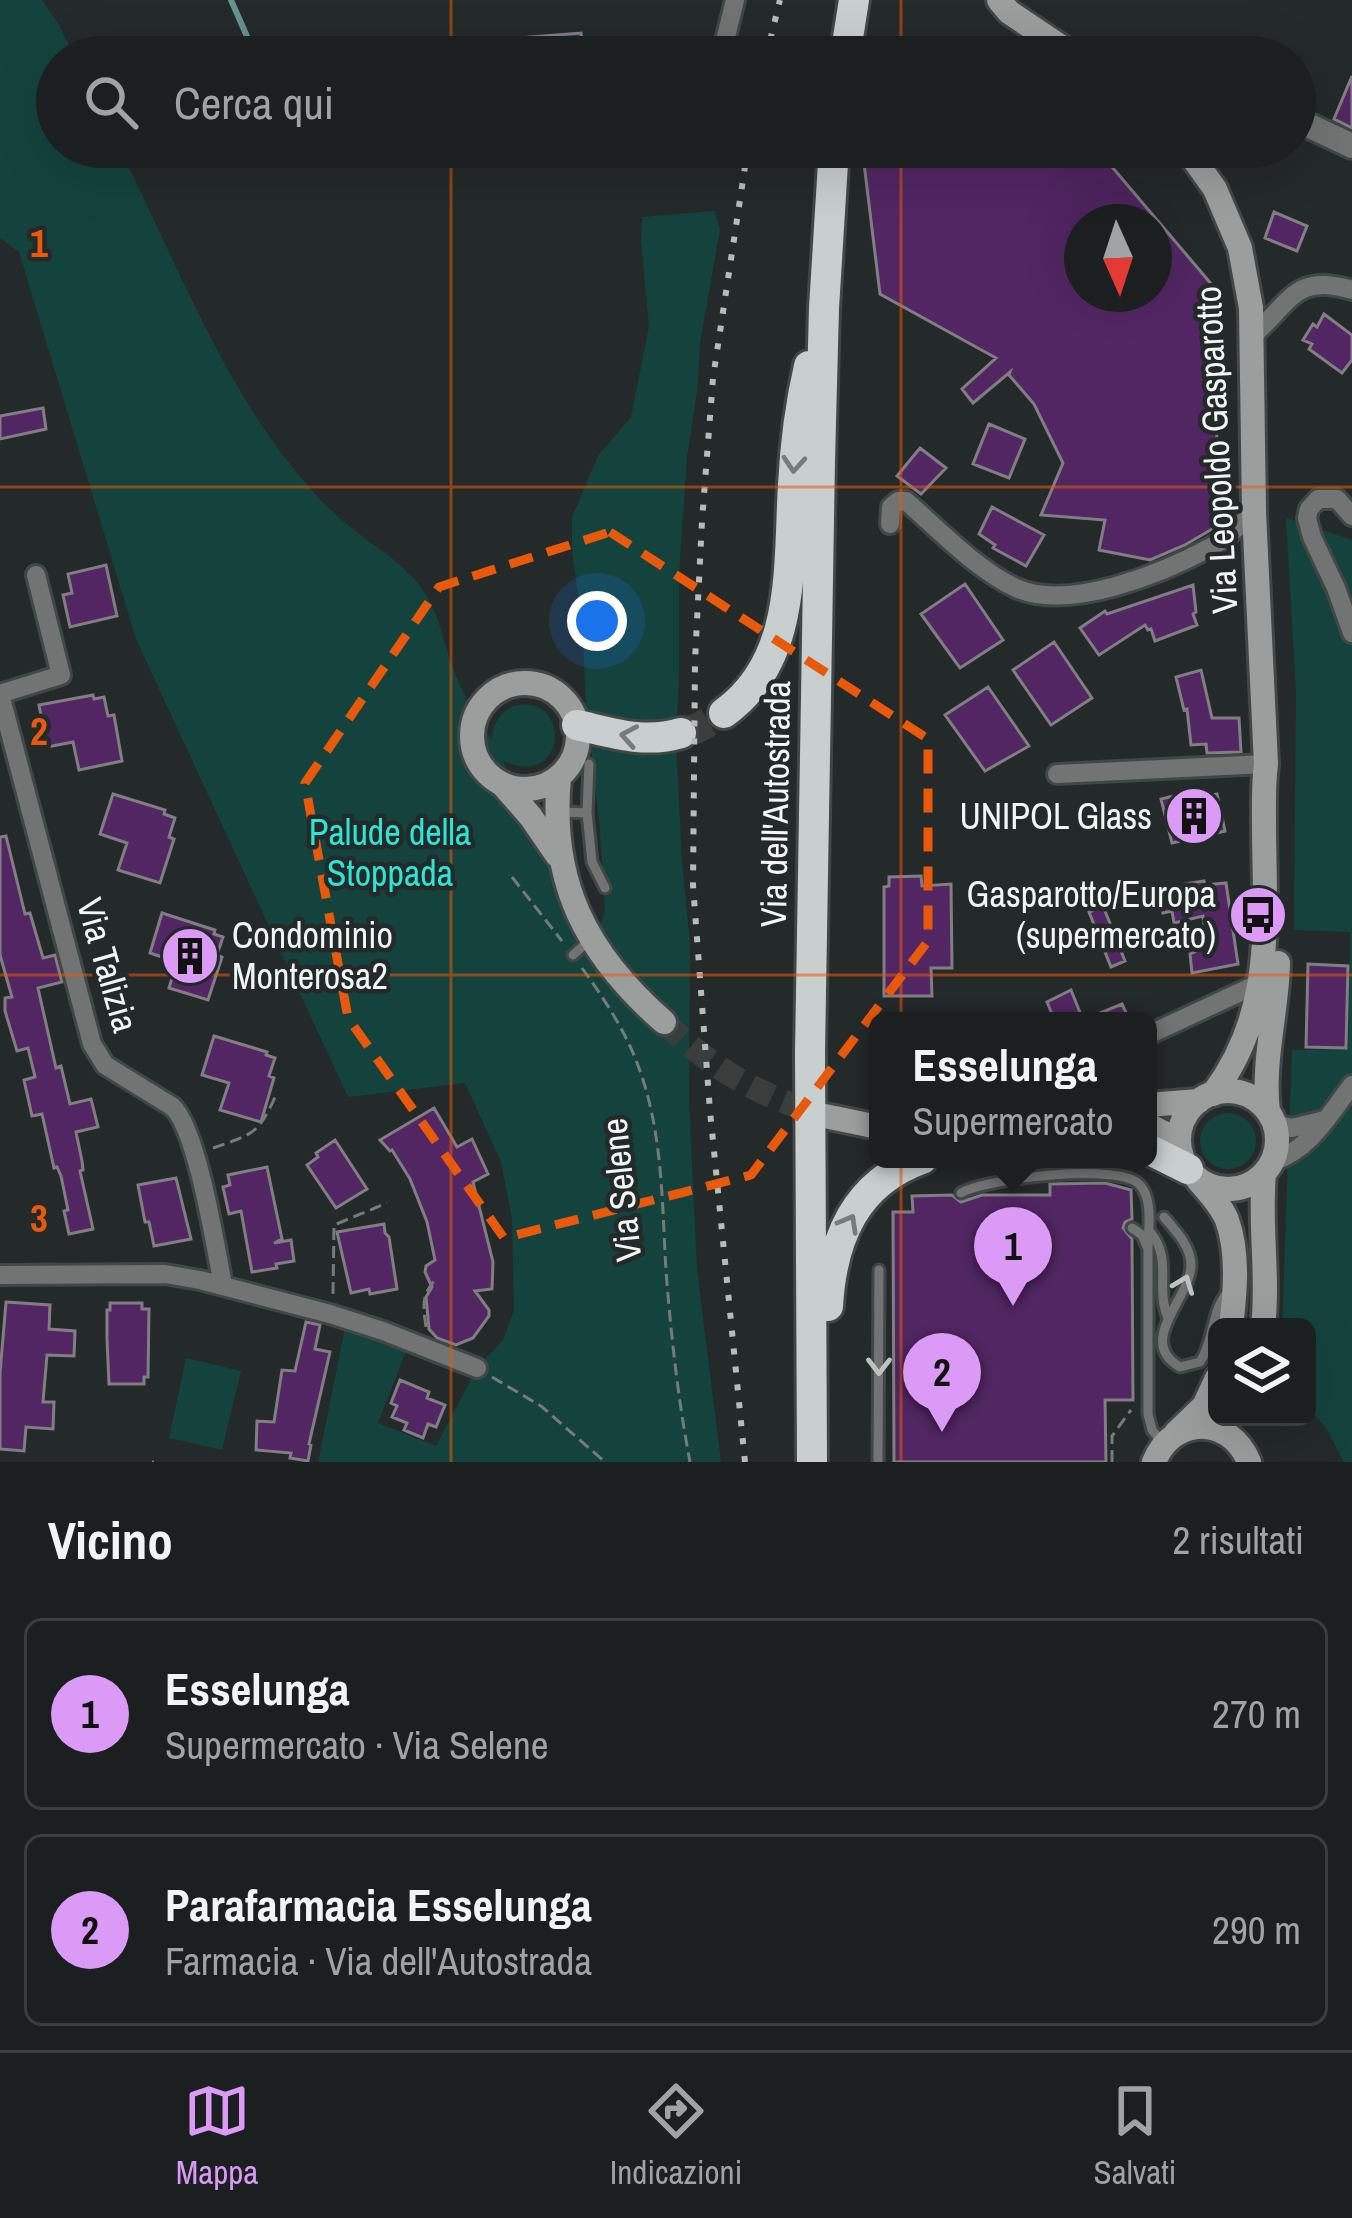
<!DOCTYPE html>
<html lang="it">
<head>
<meta charset="utf-8">
<style>
	:root { --surface:#1b1f1f; --page:#282c2c; --text:#f1f3f6; --muted:#a0a2a4; --line:#393d3d; --accent:#da9af6 }
	body { margin:0; font-family:"Archivo Narrow",sans-serif; background:var(--page); color:var(--text) }
	.controls { position:absolute; right:36px; bottom:36px; display:grid; overflow:hidden; border-radius:18px; box-shadow:0 12px 48px #0002 }
	.controls button { width:108px; height:108px; display:grid; place-items:center; padding:0; border:0; border-bottom:3px solid var(--line); background:var(--surface); color:var(--text); font:60px sans-serif }
	.compass { position:absolute; left:1064px; top:204px; width:108px; height:108px; border-radius:50%; background:var(--surface); box-shadow:0 12px 48px #0002; rotate:177deg }
	.you { position:absolute; left:597px; top:621px; width:42px; height:42px; margin:-30px; border:9px solid #fff; border-radius:50%; background:#1a73e8; box-shadow:0 0 0 18px #1a73e833 }
	.badge { display:grid; place-items:center; width:78px; height:78px; border-radius:50%; background:var(--accent); color:#111; font-size:39px; font-weight:700 }
	.pin { position:absolute; translate:-50% -99px; filter:drop-shadow(0 3px 6px #0008) }
	.pin::after { content:''; position:absolute; top:63px; width:42px; height:36px; background:inherit; clip-path:polygon(0 0,100% 0,50% 100%) }
	.popup { position:absolute; left:869px; top:1012px; width:288px; height:156px; box-sizing:border-box; display:grid; place-content:center; border-radius:18px; background:var(--surface); filter:drop-shadow(0 3px 9px #0005); font-size:39px; white-space:nowrap; color:var(--muted) }
	.popup b { font-size:45px; color:var(--text) }
	.popup::after { content:''; position:absolute; left:50%; top:100%; margin-left:-24px; border:24px solid transparent; border-top-color:var(--surface) }
	.list { margin:0; padding:0; list-style:none }
	h2 { display:flex; justify-content:space-between; align-items:center; height:156px; margin:0; padding:0 48px; font-size:51px }
	h2 small { font-size:39px; font-weight:400; color:var(--muted) }
	.list li { display:grid; grid-template-columns:78px 1fr auto; gap:36px; align-items:center; box-sizing:border-box; height:192px; margin:0 24px 24px; padding:0 24px; border:3px solid var(--line); border-radius:18px }
	.list b { display:block; font-size:45px; white-space:nowrap }
	.list p { margin:0; font-size:39px; white-space:nowrap; color:var(--muted) }
	.list em { font-size:39px; font-style:normal; color:var(--muted) }
	.icon { flex:none; width:66px; height:66px; fill:none; stroke:currentColor; stroke-width:2; stroke-linecap:round; stroke-linejoin:round }
	.map { position:relative; flex:none; width:1352px; height:1462px; overflow:hidden }
	.search { position:absolute; background:var(--surface); box-shadow:0 12px 48px #0002; left:36px; right:36px; top:36px; height:132px; display:flex; align-items:center; gap:30px; box-sizing:border-box; padding:0 42px; border-radius:66px; color:var(--muted); font-size:45px }
	.sheet { height:588px; background:var(--surface) }
	nav { display:flex; justify-content:space-around; align-items:center; box-sizing:border-box; height:168px; border-top:3px solid var(--line); background:var(--surface); font-size:33px; color:var(--muted) }
	nav a { display:grid; justify-items:center; gap:6px }
	nav .on { color:var(--accent) }
	.map>svg:first-child { display:block }
	.green { fill:#14433e }
	.lines { fill:none; stroke-linecap:round; stroke-linejoin:round }
	.stream { stroke:#65938e; stroke-width:6 }
	.building { fill:#512662; stroke:#817e83; stroke-width:3; fill-rule:evenodd }
	.secondary-tunnel { stroke:#393e3d; stroke-width:24; stroke-dasharray:24 12; stroke-linecap:butt }
	.trunk-tunnel { stroke:#393e3d; stroke-width:30; stroke-dasharray:30 15; stroke-linecap:butt }
	.service-casing { stroke:#414646; stroke-width:15 }
	.minor-casing { stroke:#414646; stroke-width:24 }
	.tertiary-casing { stroke:#414646; stroke-width:30 }
	.secondary-casing { stroke:#414646; stroke-width:30 }
	.trunk-casing { stroke:#414646; stroke-width:36 }
	.path { stroke:#767a7a; stroke-width:3; stroke-dasharray:12 6; stroke-linecap:butt }
	.service { stroke:#717473; stroke-width:9 }
	.minor { stroke:#717473; stroke-width:18 }
	.tertiary { stroke:#717473; stroke-width:24 }
	.secondary { stroke:#9a9f9e; stroke-width:24 }
	.trunk { stroke:#c8cfce; stroke-width:30 }
	.rail { stroke:#b7bbba; stroke-width:6; stroke-dasharray:6 12; stroke-linecap:butt }
	.oneway { stroke:#767c7c }
	.oneway2 { stroke:#bec2c1 }
	.marked { fill:none; stroke:#e8590c; stroke-width:9; stroke-dasharray:24 15; stroke-linejoin:round }
	.grid { fill:none; stroke:#e8590c; stroke-width:3; stroke-opacity:0.55 }
	.labels { text-anchor:middle; stroke-width:9; stroke-linejoin:round; paint-order:stroke }
	.street-label { font-size:36px; fill:#f2f6f5; stroke:#242929 }
	.poi-label { font-size:36px; fill:#f2f6f5; stroke:#242929; text-anchor:end }
	.park-label { font-size:36px; fill:#2ce5d4; stroke:#242929 }
	.grid-label { font-size:39px; text-anchor:middle; font-weight:bold; fill:#e8590c; stroke:#242929; stroke-width:9; stroke-linejoin:round; paint-order:stroke }
</style>
</head>
<body>
<div class="map">
<svg width="1352" height="1462" viewBox="0 0 1352 1462">
	<rect width="100%" height="100%" fill="#242929"/>
	<path class="green" d="M0,0H42L59,25L75,57H57V147H119C170,249 218,373 289,463C307,486 329,511 353,529C379,550 409,566 427,597C440,618 444,643 452,666C461,692 477,715 491,739C494,724 500,708 519,705C571,697 567,790 503,761L519,794L567,911L599,931L605,910L600,830L586,705L583,636L572,549V517L598,456L631,417L649,326L641,241L642,217L715,211L720,229L700,343L697,392L687,457L679,573V674L676,740L682,863L690,943L689,1101L697,1269L721,1462H318L345,1328L407,1349L378,1423L436,1446L477,1368L503,1340L514,1310L512,1219L501,1162L465,1083L348,1097L136,639L19,252L0,238Z
		M1286,518L1352,540V1462H1344L1324,1425L1307,1409V1327H1282L1292,1050L1348,1049L1350,932L1294,930L1296,692Z
		M1200 1141a28 28 0 1 1 56 0a28 28 0 1 1-56 0Z
		M186,1358L241,1371L222,1450L169,1438Z"/>
	<g class="lines">
		<path class="stream" d="M231,0L256,57
			M312,147L330,165"/>
	</g>
	<path class="building" d="M581,33L584,57H495L493,40Z
		M1352,76V128L1334,119Z
		M862,147L1096,148L1213,286L1219,525L1185,545L1150,560L1099,550L1105,520L1041,515L1063,463L1034,404L1009,375L1010,372L973,403L962,389L996,358L880,294ZM1082,222H1154V294H1082Z
		M1274,212L1307,226L1297,251L1265,238Z
		M1324,314L1352,335V360L1342,373L1309,349L1312,344L1303,340L1313,324L1317,327Z
		M43,408L46,429L0,439V416Z
		M989,424L1025,439L1009,478L973,464Z
		M920,448L946,468L921,494L897,476Z
		M992,507L1044,535L1026,566L993,548L995,545L979,534Z
		M106,565L117,616L70,627L63,595L72,593L68,574Z
		M965,584L1003,640L960,668L921,614Z
		M1193,585L1196,612L1193,614L1197,625L1155,641L1151,629L1148,630L1145,625L1099,655L1080,628L1105,611L1107,614Z
		M1054,642L1092,698L1051,725L1013,670Z
		M1201,670L1212,718H1239L1241,752L1207,753L1206,744L1191,745L1187,709L1184,710L1176,677Z
		M988,687L1029,746L985,771L945,715Z
		M93,695L94,699L104,697L108,716L114,715L122,761L79,770L73,742L47,747L39,705Z
		M113,794L165,810L164,814L175,818L169,837L174,839L160,883L118,870L127,843L100,834Z
		M1181,794L1183,801L1217,794L1225,831L1172,843L1161,799Z
		M6,836L25,914L30,913L43,958L55,955L62,982L38,988L56,1068L61,1066L70,1104L91,1099L98,1127L76,1132L82,1161L83,1170L80,1171L93,1229L69,1234L64,1211L68,1210L61,1176L57,1167L54,1168L42,1114L32,1116L24,1080L35,1077L28,1048L17,1051L5,1011V998L12,997L0,955V837Z
		M921,876L922,886L951,884L952,968H931L932,996H884V887L889,886V877Z
		M1204,881L1205,885L1226,883L1238,964L1192,973L1190,954L1206,947L1203,916L1174,923L1172,911L1163,913L1159,894L1186,889L1185,884Z
		M1103,906L1125,961L1111,967L1089,912Z
		M162,913L215,930L214,934L223,937L217,955L222,957L208,1000L169,988L177,962L150,953Z
		M1308,964L1348,966L1346,1048L1306,1047Z
		M1071,990L1083,1020L1122,1004L1130,1021H1055L1047,1002Z
		M214,1036L267,1052L266,1055L275,1058L269,1076L274,1078L261,1122L220,1110L229,1083L202,1075Z
		M434,1108L457,1147L472,1139L488,1174L473,1182L493,1262L492,1289L475,1291L489,1310V1316L473,1338L456,1345L437,1338L429,1329L426,1297L432,1287L425,1272L426,1266L435,1260L427,1222L410,1179L392,1150L390,1151L380,1140Z
		M335,1140L367,1189L336,1208L307,1165L318,1157L316,1153Z
		M267,1167L282,1239L274,1243L291,1240L294,1261L276,1264L277,1268L252,1272L241,1211L229,1214L223,1187L230,1185L228,1175Z
		M176,1178L191,1239L154,1246L149,1222H145L138,1185Z
		M1105,1183L1131,1190L1132,1219L1125,1222L1123,1228L1132,1239L1133,1400H1105L1106,1462H894L893,1212H913L912,1196L952,1195L961,1202L982,1195H1050V1184Z
		M384,1224L385,1233L389,1237L397,1289L370,1294L369,1289L351,1293L337,1232Z
		M6,1302L50,1305L49,1329L75,1331L74,1356L47,1355L43,1402H54L53,1429L26,1427L24,1451L0,1449V1373Z
		M110,1303H142V1309H149L148,1377H144V1384H109L107,1339V1310H110Z
		M306,1322L320,1325L315,1349L330,1352L309,1444L311,1445L308,1461L290,1458L291,1453L256,1450L257,1421L274,1422L282,1370L295,1371Z
		M400,1380L429,1392L427,1398L445,1405L436,1427L428,1424L423,1438L404,1430L407,1423L392,1417L397,1406L391,1403Z"/>
	<g class="lines">
		<path class="secondary-tunnel" d="M664,1022C717,1072 752,1091 820,1115"/>
		<path class="trunk-tunnel" d="M681,733L698,728L724,713"/>
		<defs>
			<path id="service" d="M563,812L587,813L592,862L605,888
				M587,813L589,764
				M573,955L591,939
				M961,1193C986,1178 1119,1163 1139,1184C1154,1199 1148,1230 1148,1249
				M1164,1217C1175,1230 1191,1246 1191,1265C1191,1298 1135,1341 1180,1367L1200,1362C1215,1340 1211,1307 1230,1290
				M1132,1228L1142,1235L1148,1249V1414L1152,1430L1161,1441
				M1150,1232C1173,1258 1155,1289 1168,1318
				M878,1462L879,1270"/>
			<path id="minor" d="M721,57L735,0
				M1251,337C1290,304 1294,272 1352,290
				M1352,516L1337,499H1318L1309,509L1307,518L1312,537L1336,588L1352,633
				M890,524L891,507L898,501H906C938,529 977,570 1016,588C1069,612 1163,573 1211,547C1227,539 1241,523 1254,512
				M0,694L92,1044L105,1065L173,1107C198,1133 215,1245 223,1285
				M0,694L61,675L36,575
				M1057,774L1266,764
				M1148,1035L1262,982
				M1274,1124L1292,1128L1325,1120
				M1272,1162C1311,1149 1328,1116 1352,1085
				M0,1275L165,1274L200,1280L330,1314L383,1331L477,1368"/>
			<path id="tertiary" d="M1295,119L1352,146"/>
			<path id="secondary" d="M999,0L1009,12L1076,57
				M1185,147L1215,189L1240,248L1251,308L1254,512L1266,764C1263,786 1264,808 1264,831C1265,926 1274,1013 1213,1094
				M472 736a53 53 0 1 1 106 0a53 53 0 1 1-106 0Z
				M559,777C549,882 586,954 664,1022
				M504,786L531,817L557,855
				M1179 1140a49 49 0 1 1 98 0a49 49 0 1 1-98 0Z
				M1148,1105L1199,1101
				M1268,1112C1262,1061 1277,1013 1278,963
				M820,1115L878,1127
				M1148,1125L1179,1141
				M1198,1180C1209,1193 1221,1205 1227,1220C1239,1253 1235,1293 1231,1327
				M1263,1327C1269,1276 1259,1225 1264,1174
				M1176,1433L1204,1406L1217,1378
				M1154,1462C1173,1415 1230,1415 1249,1462"/>
			<path id="trunk" d="M845,57L854,0
				M724,713C797,661 788,566 793,485C795,445 800,405 809,366
				M577,725C613,733 644,744 681,733
				M1148,1149L1188,1169
				M828,1306C832,1239 855,1183 922,1159
				M812,1462L810,1052L820,460L824,308L834,147"/>
		</defs>
		<use href="#service" class="service-casing"/>
		<use href="#minor" class="minor-casing"/>
		<use href="#tertiary" class="tertiary-casing"/>
		<use href="#secondary" class="secondary-casing"/>
		<use href="#trunk" class="trunk-casing"/>
		<path class="path" d="M512,877L562,941
			M582,968C605,1000 627,1033 640,1071C663,1136 662,1204 666,1271C671,1335 678,1399 690,1462
			M213,1148C253,1134 258,1135 276,1095
			M333,1294L334,1225L387,1203
			M426,1327C423,1306 421,1294 437,1278
			M492,1377L541,1406L605,1462
			M152,1462H154
			M1112,1462V1436L1131,1410"/>
		<use href="#service" class="service"/>
		<use href="#minor" class="minor"/>
		<use href="#tertiary" class="tertiary"/>
		<use href="#secondary" class="secondary"/>
		<use href="#trunk" class="trunk"/>
		<path class="rail" d="M766,57L780,0
			M745,1462L710,1111L693,885L695,661L702,521L713,378L748,147"/>
	</g>
	<defs><path id="oneway-chevron" d="M-2-3.5L2.5 0L-2 3.5" fill="none" stroke-width="1.6" stroke-linecap="round" stroke-linejoin="round" transform="scale(3)"/></defs>
	<g class="oneway">
		<use href="#oneway-chevron" transform="translate(794 464) rotate(94)"/>
		<use href="#oneway-chevron" transform="translate(629 736) rotate(-170)"/>
		<use href="#oneway-chevron" transform="translate(849 1223) rotate(-61)"/>
	</g>
	<g class="oneway2">
		<use href="#oneway-chevron" transform="translate(1184 1284) rotate(-69)"/>
		<use href="#oneway-chevron" transform="translate(879 1366) rotate(90)"/>
	</g>
	<path class="marked" d="M610,532L928,739V941L751,1175L504,1238L348,1018L305,783L439,587Z"/>
	<path class="grid" d="M451,0V57M901,0V57M451,147V1462M901,147V1462M0,487H1352M0,975H1352"/>
	<defs>
		<symbol id="building-disc" viewBox="-11 -11 22 22"><circle r="9.5" fill="#da9af6" stroke="#242929"/><path d="M-4-6H4V6H1V3H-1V6H-4ZM-2.5-4.3h1.7v1.8h-1.7ZM.8-4.3h1.7v1.8H.8ZM-2.5-1h1.7V.8h-1.7ZM.8-1h1.7V.8H.8Z" fill="#111"/></symbol>
		<symbol id="bus-disc" viewBox="-11 -11 22 22"><circle r="9.5" fill="#da9af6" stroke="#242929"/><path d="M-5-6H5V4H4V6H2V4H-2V6H-4V4H-5ZM-3.5-4V0h7V-4ZM-3.5 1.2v1.5H-2V1.2ZM2 1.2v1.5H3.5V1.2Z" fill="#111"/></symbol>
	</defs>
	<g fill-rule="evenodd">
		<use href="#building-disc" x="1161" y="783" width="66" height="66"/>
		<use href="#bus-disc" x="1225" y="882" width="66" height="66"/>
		<use href="#building-disc" x="157" y="923" width="66" height="66"/>
	</g>
	<g class="labels">
		<g class="street-label">
			<text transform="translate(1216 450) rotate(-93)" y="13">Via Leopoldo Gasparotto</text>
			<text transform="translate(775 804) rotate(-89)" y="13">Via dell'Autostrada</text>
			<text transform="translate(108 965) rotate(74)" y="13">Via Talizia</text>
			<text transform="translate(621 1190) rotate(-96)" y="13">Via Selene</text>
		</g>
		<g class="poi-label">
			<text x="1152" y="829">UNIPOL Glass</text>
			<text x="1216" y="907">Gasparotto/Europa<tspan x="1216" dy="41">(supermercato)</tspan></text>
			<text x="232" y="948" text-anchor="start">Condominio<tspan x="232" dy="41">Monterosa2</tspan></text>
		</g>
		<g class="park-label">
			<text x="390" y="845">Palude della<tspan x="390" dy="41">Stoppada</tspan></text>
		</g>
	</g>
	<g class="grid-label">
		<text x="39" y="257">1</text>
		<text x="39" y="745">2</text>
		<text x="39" y="1232">3</text>
	</g>
</svg>
<div class="controls">
<button><svg class="icon" aria-label="layers" viewBox="0 0 24 24"><path d="M12 4l9 5-9 5-9-5zM3 14l9 5 9-5"/></svg></button>
</div>
<svg class="compass" viewBox="-18 -18 36 36"><path d="M0-13l5 13h-10z" fill="#e53935"/><path d="M0 13l5-13h-10z" fill="#a0a2a4"/></svg>
<div class="you"></div>
<div class="pin badge" style="left:1013px;top:1306px">1</div>
<div class="popup"><b>Esselunga</b>Supermercato</div>
<div class="pin badge" style="left:942px;top:1432px">2</div>
<div class="search"><svg class="icon" aria-label="search" viewBox="0 0 24 24"><circle cx="10" cy="10" r="6"/><path d="M15 15l6 6"/></svg>Cerca qui</div>
</div>
<section class="sheet">
<h2>Vicino<small>2 risultati</small></h2>
<ul class="list">
<li><span class="badge">1</span><div><b>Esselunga</b><p>Supermercato · Via Selene</p></div><em>270 m</em></li>
<li><span class="badge">2</span><div><b>Parafarmacia Esselunga</b><p>Farmacia · Via dell'Autostrada</p></div><em>290 m</em></li>
</ul>
</section>
<nav>
<a class="on"><svg class="icon" aria-label="map" viewBox="0 0 24 24"><path d="M3 6l6-2 6 2 6-2v14l-6 2-6-2-6 2zM9 4v14M15 6v14"/></svg>Mappa</a>
<a><svg class="icon" aria-label="directions" viewBox="0 0 24 24"><path d="M12 3l9 9-9 9-9-9zM9 14v-3h6M13 9l2 2-2 2"/></svg>Indicazioni</a>
<a><svg class="icon" aria-label="saved" viewBox="0 0 24 24"><path d="M7 4h10v16l-5-4-5 4z"/></svg>Salvati</a>
</nav>
</body>
</html>
